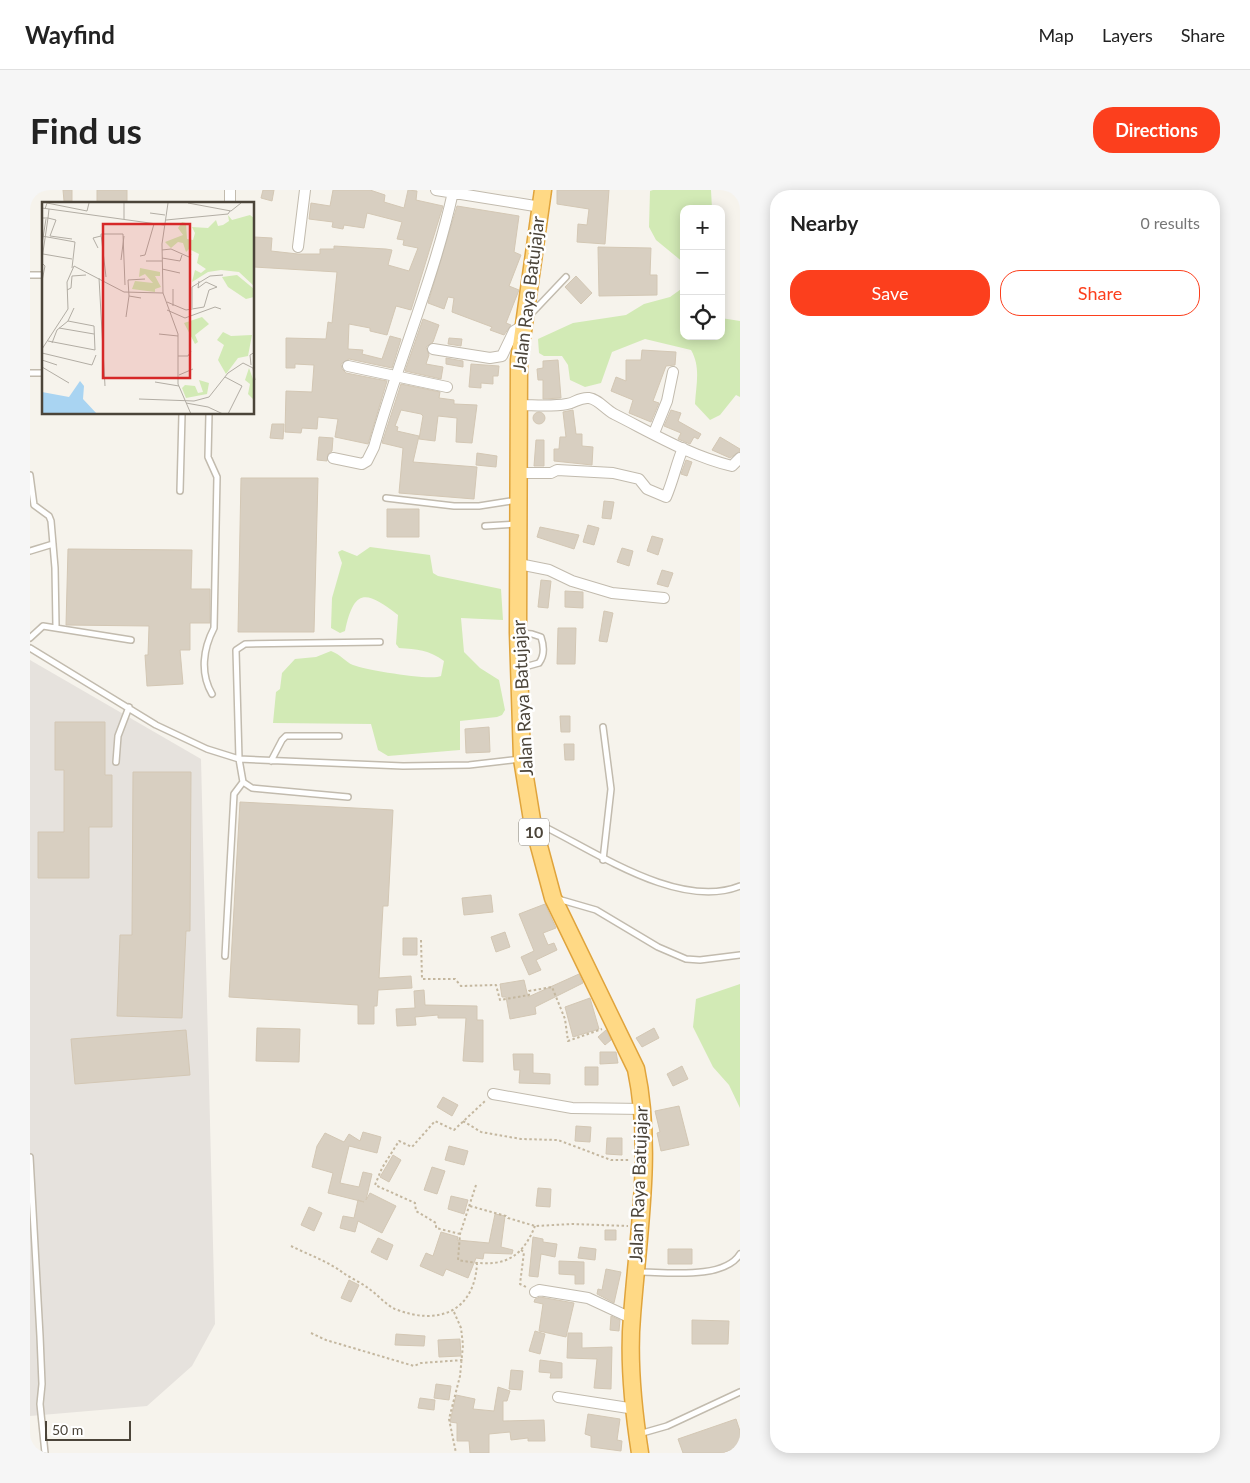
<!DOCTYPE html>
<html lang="en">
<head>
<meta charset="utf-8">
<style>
	:root { --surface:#fff; --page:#f6f6f6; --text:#222; --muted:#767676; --line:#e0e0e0; --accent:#fc3f1d }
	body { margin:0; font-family:Lato,sans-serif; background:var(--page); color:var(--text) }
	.controls { position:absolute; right:15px; top:15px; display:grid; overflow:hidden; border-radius:10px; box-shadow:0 2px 12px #0003 }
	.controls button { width:45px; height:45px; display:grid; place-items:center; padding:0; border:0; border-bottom:1px solid var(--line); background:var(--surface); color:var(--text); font:25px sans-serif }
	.scale { position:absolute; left:15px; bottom:12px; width:86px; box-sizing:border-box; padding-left:5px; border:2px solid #4b4439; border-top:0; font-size:14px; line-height:18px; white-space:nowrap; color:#4b4439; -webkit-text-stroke:4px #fff; paint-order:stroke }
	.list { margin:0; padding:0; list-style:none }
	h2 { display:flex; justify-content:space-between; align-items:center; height:65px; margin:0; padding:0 20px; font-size:21px }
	h2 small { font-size:16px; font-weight:400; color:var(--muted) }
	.actions { display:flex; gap:10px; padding:15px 20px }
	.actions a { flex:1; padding:11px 0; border:1px solid var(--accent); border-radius:20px; text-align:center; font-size:18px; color:var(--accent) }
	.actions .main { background:var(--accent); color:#fff }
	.icon { flex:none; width:28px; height:28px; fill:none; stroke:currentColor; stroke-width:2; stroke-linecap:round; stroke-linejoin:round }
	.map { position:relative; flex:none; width:710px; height:1263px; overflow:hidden; border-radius:20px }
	header { display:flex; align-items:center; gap:30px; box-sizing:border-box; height:70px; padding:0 25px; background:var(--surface); border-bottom:1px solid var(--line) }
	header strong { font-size:24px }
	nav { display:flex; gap:28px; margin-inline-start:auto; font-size:18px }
	.intro { display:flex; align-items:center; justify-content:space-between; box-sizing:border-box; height:120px; padding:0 30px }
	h1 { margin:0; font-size:35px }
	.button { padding:12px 22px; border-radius:20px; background:var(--accent); color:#fff; font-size:18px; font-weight:700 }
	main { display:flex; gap:30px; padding:0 30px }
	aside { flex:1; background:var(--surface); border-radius:20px; box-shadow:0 2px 12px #0003 }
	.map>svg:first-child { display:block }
	.industrial { fill:#e6e2dd }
	.green { fill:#d2eab5 }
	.building { fill:#d8cfc1; stroke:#d3c7b4 }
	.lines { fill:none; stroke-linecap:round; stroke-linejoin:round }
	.service-casing { stroke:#c2bbae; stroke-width:8 }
	.minor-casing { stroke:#c2bbae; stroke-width:12 }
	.trunk-casing { stroke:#e0a43c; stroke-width:19 }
	.path { stroke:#c4b79f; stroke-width:2; stroke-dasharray:2.5 2.5; stroke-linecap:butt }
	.service { stroke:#fff; stroke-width:5 }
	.minor { stroke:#fff; stroke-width:10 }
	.trunk { stroke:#ffd985; stroke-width:16 }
	.labels { text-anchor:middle; stroke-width:5; stroke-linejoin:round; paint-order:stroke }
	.shield { fill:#fff; stroke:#817c74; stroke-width:1 }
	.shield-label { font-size:16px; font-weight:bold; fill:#4b4439 }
	.street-label { font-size:18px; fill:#4b4439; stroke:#fff }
	.inset-road { fill:none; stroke:#b2ada4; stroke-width:1 }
	.view { fill:#d62828; fill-opacity:0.15; stroke:#d62828; stroke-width:2.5 }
	.inset-edge { fill:none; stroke:#4b4439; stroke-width:2.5 }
</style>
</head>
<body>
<header>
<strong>Wayfind</strong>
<nav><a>Map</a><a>Layers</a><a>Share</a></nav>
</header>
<div class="intro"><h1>Find us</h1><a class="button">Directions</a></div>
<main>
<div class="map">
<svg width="710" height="1263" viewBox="0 0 710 1263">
	<rect width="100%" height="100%" fill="#f6f3ec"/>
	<path class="industrial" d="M0,470L171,569L185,1134L162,1176L117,1216L0,1226Z"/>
	<path class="green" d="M623,0H681L682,19H654V73L626,50L619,37L620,1Z
		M654,97V146H691V128L710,131V207L706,205L690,225L680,230L665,214C666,195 671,177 661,160L615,149L582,162L571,193L555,197L540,190L538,175L532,166H514L509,163L508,149L543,133L596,125L614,114L640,107Z
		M340,357L400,365L403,383L408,386L471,399L473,430L431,428L434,462L450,478L469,490L475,520L472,525L467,527L430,531V560L358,566L348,560L341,534L243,533L246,502L250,499L252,483L265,469L286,467L301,461C312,465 315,472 323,475C336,480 401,491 411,486L414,471C399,460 387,459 369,458L366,454L368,425C336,400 324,398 315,441L310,443L301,438L302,408L312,373L308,362L312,360L327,366Z
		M710,794V918L699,895L683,877L663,837L666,809Z"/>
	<path class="building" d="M33,0H42V11H34Z
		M67,0H97V14H67Z
		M233,0H244L242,11L231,8Z
		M303,0H340L355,5L354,12L374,18L378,0L387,1L386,10L413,16L381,120L366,116L357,145L340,141V138L319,134L318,159L333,160L332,164L352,169L360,146L371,149L362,178L319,169L311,174L312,179L316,183L357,191L338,254L305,247L308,229L288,227L287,239L272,238L271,243L255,242L256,201L282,202L284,175L265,174V178H256V148L296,149L298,132L302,133L307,82L224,77V47L242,48L241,61L268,64H290V59H304V56L356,59L362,60L358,75L379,81L388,58L373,55L374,50L367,49L372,32L337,23L334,38L314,35L313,39L302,37L303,32L279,29L281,13L300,16Z
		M527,0H579L575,54L547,52L548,34L557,35L559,19L527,14Z
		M427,16L489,26L484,62L491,65L479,96L489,100L476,133L481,135L474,145L460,140L462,137L422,122L424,108L418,107L414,119L398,113Z
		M568,57L621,58L620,85H627V105L569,106Z
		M546,86L562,103L551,114L535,97Z
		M393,129L409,135L403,152L396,157L399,165L396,174L413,177L411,189L375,181Z
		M419,148L432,149L431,156L418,154Z
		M612,160L646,162L645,175L636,176L623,211L629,213L621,232L599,223L603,210L581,201L586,187L596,191V170H611Z
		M416,168L433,171V177L416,174Z
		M528,170L531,208L513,209V190H508L507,179L513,178V171Z
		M441,174L469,176L468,186H463V194L451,193V198L439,197Z
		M371,194L410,202L409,208L424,210V214L447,215L442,253L426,252L427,228L408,226L405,251L389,249L393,226L391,224L371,220L365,236L368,237L367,241L389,246L383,272L447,277L444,309L369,303L373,258L352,253Z
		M543,220L546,244H552V256L563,257L562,275L524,271V259H529L530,247H536L533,222Z
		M641,220L651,223L648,231L671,244L668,249L664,247L660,254L648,249L651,243L634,236Z
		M503 228a6 6 0 1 1 12 0a6 6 0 1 1-12 0Z
		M242,234H254L253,249L240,248Z
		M289,247L303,248L302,261L298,264L297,271L287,270Z
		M690,247L710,259V261L700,268L682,260Z
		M506,250H514V276H504Z
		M447,263L467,266L466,277L446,275Z
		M656,270L662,272L657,286L651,284Z
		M211,288H288L284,442H208Z
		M574,311L584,312L581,329L572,328Z
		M357,319H389V347H357Z
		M558,335L569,338L564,355L553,352Z
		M510,337L549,345L544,359L507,347Z
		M622,346L633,349L628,365L617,361Z
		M592,358L603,361L599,376L587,372Z
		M38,359L162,360L161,399H180V433H160V460H150L153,494L117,496L115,465H118L119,436L36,435Z
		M632,380L643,383L638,397L627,394Z
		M511,390L521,391L518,418L508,417Z
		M535,401L553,402V418L535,417Z
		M574,421L583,423L577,452L569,451Z
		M528,438H546L545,474H527Z
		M530,526H540V542H531Z
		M25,532H75V585H82V637H59V688H8V642H34V580H25Z
		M459,537L460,562L436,563L435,539Z
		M534,554H544V570H535Z
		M103,582H161L160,741H156L152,828L87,826L90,745H102Z
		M210,612L363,620L358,716H353L349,788L381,786L382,798L348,800L347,816H344V834H328V815L199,807Z
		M461,705L463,722L434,725L432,708Z
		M515,714L526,738L513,743L518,755L524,753L527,760L506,770L511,780L499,785L491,767L504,761L489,724Z
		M475,742L480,757L466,762L461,747Z
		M373,748H387V765H373Z
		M549,784L553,793L505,817L506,824L480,829L476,807H472L470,794L494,790L498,807Z
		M394,800L395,815L447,816V830H453V872L433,871L436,828H408V825L385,827L386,835L367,836L366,819L385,818L384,801Z
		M560,808L569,839L543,847L535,817Z
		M227,838L270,839L269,872L226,871Z
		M624,838L629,848L612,857L606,848Z
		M156,840L160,885L45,894L41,849Z
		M576,840L581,850L575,855L568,847Z
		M570,862H586L588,873L570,874Z
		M483,864H503V883L520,884V894L489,893L490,880H484Z
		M652,876L658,889L643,896L637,884Z
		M555,877H568V895H555Z
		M413,907L428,915L422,926L407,917Z
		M649,916L659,955L631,961L627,943L630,942L625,921Z
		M546,936L561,937L560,952L545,951Z
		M333,942L351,947L347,963L319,956L310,993L329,997L333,982L342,984L336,1010L340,1003L366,1016L352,1043L328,1031L325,1042L310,1038L313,1026L324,1028L328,1010L334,1012L298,1003L303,983L282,977L287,956L295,943L314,952L319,944L330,951Z
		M577,948H592V965L576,964Z
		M419,956L438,961L434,975L415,970Z
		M363,965L371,970L359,992L350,987Z
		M402,977L415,981L407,1004L394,1000Z
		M508,998L521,999L520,1017L506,1016Z
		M421,1006L438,1010L434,1024L418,1019Z
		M279,1017L292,1023L284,1041L271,1035Z
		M465,1024L475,1026L471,1057L483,1060L482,1064L454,1063L453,1069L446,1068L438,1088L416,1079L413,1086L390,1076L396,1063L403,1066L411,1042L428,1047L427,1050L459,1053Z
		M575,1040H586V1050H575Z
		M503,1047L513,1049V1052L527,1054L525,1067L511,1064L508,1087L499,1086Z
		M348,1048L363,1055L357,1070L341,1062Z
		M550,1057L566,1059L565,1070L548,1068Z
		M638,1059H662V1074H638Z
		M529,1071L554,1072V1094H545V1085L529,1084Z
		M576,1079L591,1082L584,1113L567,1104L568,1099L572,1100Z
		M319,1090L329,1095L321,1112L311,1108Z
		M510,1107L544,1113L536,1147L509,1141L513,1114L504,1112L505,1109Z
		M581,1126L590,1130L589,1141L580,1140Z
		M662,1130L699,1131L698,1154H662Z
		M505,1141L515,1144L510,1164L499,1161Z
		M538,1143H552V1158L582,1157L581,1199L564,1198L567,1169L537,1168Z
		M366,1144L395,1146L394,1156L365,1155Z
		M430,1149L431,1166L409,1167L408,1150Z
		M510,1170L532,1173V1188H520L521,1183L509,1182Z
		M481,1180L493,1181L491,1200L479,1199Z
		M406,1194L421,1196L419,1210L404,1208Z
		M468,1197L480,1201L477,1211H473V1231L514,1230L515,1251H498V1248L481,1250L480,1242L459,1244V1263H440L439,1251H427V1233L420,1232L426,1205L445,1209L443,1219L464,1221Z
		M390,1208L405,1210L404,1220L388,1218Z
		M558,1224L590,1229L587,1250L592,1251L591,1261L561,1257V1246L555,1244Z
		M706,1229L710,1241V1257L693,1263H653L648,1249Z"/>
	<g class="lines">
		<defs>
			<path id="service" d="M0,85H14
				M499,126L536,87
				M0,183H14
				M179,224L178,267L187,287L184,438C173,459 170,483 182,504
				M0,285L4,315L19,326L21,331L25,378L26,436
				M150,301L152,224
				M356,308L424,316H449L487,310
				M455,336L486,334
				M0,361L23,354
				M0,448L13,436L101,450
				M0,458L126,535L177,559L209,569L373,576L439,575L490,569
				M491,478L509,473C515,465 514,456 511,447L502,444L491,443
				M241,571L252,550L256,546H309
				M86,572L88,546L99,517
				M318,607L222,598L213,592L209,569L206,460L215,454L350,452
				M507,633C562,659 648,721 710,696
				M573,670L581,599L573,537
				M528,709L566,720L628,757L656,769L670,770L710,765
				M195,766L204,604L213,592
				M0,967L10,1146L12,1194L10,1214L15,1263
				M609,1082C636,1082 694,1090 710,1064
				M609,1244L637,1236L710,1202"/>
			<path id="minor" d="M406,0L511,17
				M200,14V0
				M268,57L275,0
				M403,159L460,168L472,166L484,141L492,136
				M318,176L417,197
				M488,215C504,215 521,217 537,214C545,213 549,207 559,208C568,209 575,219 584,224C622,243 660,266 702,276L710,268
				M624,243L637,211L643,182
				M303,268L332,274L337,271L344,257C368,171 404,89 423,2
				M488,283H521L527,280L583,283L609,289L617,299L636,307C643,291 646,275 653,258
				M489,374L519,380L542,391L582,403L634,408
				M463,904L542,918L613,919
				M505,1102L509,1100L558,1108L601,1128
				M528,1207L605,1219"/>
			<path id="trunk" d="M513,0L489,170L488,443L492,569L502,630L523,708L606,879C623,959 608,1045 602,1126C598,1171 603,1218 610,1263"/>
		</defs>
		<use href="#service" class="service-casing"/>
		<use href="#minor" class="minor-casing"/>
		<use href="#trunk" class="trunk-casing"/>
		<path class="path" d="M391,750L392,789H425L431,796L466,795L470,810L499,805V801L522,797L535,829L538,851L572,839
			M433,931L451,942L491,949L528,950L581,970H600
			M446,995L430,1044L428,1070C465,1077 489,1076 505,1036
			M440,1016L476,1026L478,1028L505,1036L543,1034L598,1036
			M430,1044L406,1038V1033L386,1021L385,1013L345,995L352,978L369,951L382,957L405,931L424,940L455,911
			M261,1056C277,1064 297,1071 312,1082C320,1088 330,1092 338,1098C347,1104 356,1115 365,1119C408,1136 444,1122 447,1074
			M491,1060L494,1062L490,1094L496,1097
			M424,1122L431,1138L433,1155L430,1186L419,1229L426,1263
			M281,1143L296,1150L384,1176L391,1173L433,1170"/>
		<use href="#service" class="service"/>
		<use href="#minor" class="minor"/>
		<use href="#trunk" class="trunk"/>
	</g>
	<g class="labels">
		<rect class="shield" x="489" y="628.5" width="30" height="27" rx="4"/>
		<g class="shield-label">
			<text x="504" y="648">10</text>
		</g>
		<g class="street-label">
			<text transform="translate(499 104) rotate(-83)" y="6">Jalan Raya Batujajar</text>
			<text transform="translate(493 508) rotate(-93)" y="6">Jalan Raya Batujajar</text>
			<text transform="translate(609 994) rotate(-88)" y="6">Jalan Raya Batujajar</text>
		</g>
	</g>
	<g transform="translate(12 12)">
		<rect width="212" height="212" fill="#f6f3ec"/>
		<path d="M186,13L190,18L208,13L212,16V84L197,70L179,68L166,70L150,80L153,68L159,71L164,67L155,61L157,52L147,47L144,50L141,41L136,40L129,46L123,40L141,33L136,26L140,20L144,21L145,37L151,38L153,31L150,25L166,26L174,18L176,24L181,23L187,19ZM98,66L118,70V74H113L119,85L113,87V90L90,87L93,79L111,81L103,72L97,75ZM195,73L212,87V95L204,97L186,85L180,75ZM160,115L167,122L153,133L156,140L153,142L142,121ZM181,130L189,134L210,133L206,154L196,156L184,172L176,158L182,143L175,138ZM207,166L212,180V198L206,192L208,182L203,178ZM157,178L167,181L165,192L144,196L140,186L143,183L153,184L156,191L161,190Z" fill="#d2eab5"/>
		<path d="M38,179L42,184L41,197L55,212L0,211V190L27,195Z" fill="#a9d4f2"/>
		<path class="inset-road" d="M126,1L120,42L121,91L136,132V182L149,212M146,1L189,9L199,1M0,6L122,23M3,7L5,1L45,9L47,1M7,7L6,16L14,18L8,34L30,37M108,11L123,13M0,16H6L0,57M82,17V1M124,18L186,12L188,9M0,34L33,40L30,66M0,42L4,17M56,46L51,36L59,34M120,48L129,47L147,55L149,52M1,52L30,57M98,54L103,53L112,22M120,56L138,59L140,53M79,58L82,34M104,59H120M0,61L3,64L0,79M120,67L138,71M64,75L59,32H81L83,83M57,76L63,184M25,88L29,86L30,74L44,73M99,96L87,94L86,78L103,77M125,100L144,108L162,105L167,88L175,85L164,80L156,86L157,79M131,104V87M150,106V85L168,74L181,73M125,108L143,116L173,105L179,107M84,115L87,94M17,126L52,132M117,132L136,134M6,139L53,148L52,124L26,119M10,141L15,128L26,119L32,106M0,147L26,107L25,80L32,64L82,90L121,91M0,151L50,163L54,153M136,154H146L149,149M0,158L15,163M209,163L208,153L213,150M0,165L27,181M137,173L151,167M183,175L200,184L186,212M113,180L137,184M97,197L152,199L167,195L186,171L201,161L211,166L213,178M144,201L166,205L181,212"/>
		<path class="view" d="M61,22H148V176H61Z"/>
		<rect width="212" height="212" class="inset-edge"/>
	</g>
</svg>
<div class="controls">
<button>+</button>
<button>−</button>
<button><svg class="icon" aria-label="locate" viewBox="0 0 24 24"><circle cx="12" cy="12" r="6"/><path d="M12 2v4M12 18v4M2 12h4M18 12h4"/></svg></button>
</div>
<div class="scale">50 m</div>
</div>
<aside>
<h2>Nearby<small>0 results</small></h2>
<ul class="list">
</ul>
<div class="actions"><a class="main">Save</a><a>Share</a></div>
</aside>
</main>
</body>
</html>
